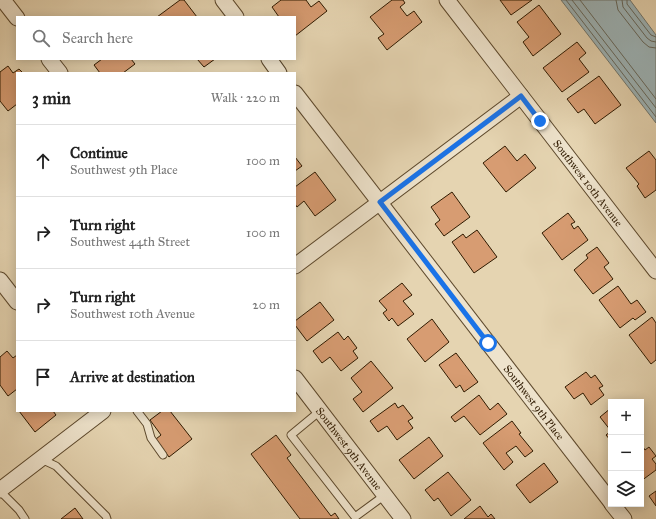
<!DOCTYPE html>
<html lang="en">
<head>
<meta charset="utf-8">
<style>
	:root { --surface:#fff; --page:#f2f2f2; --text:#222; --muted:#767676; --line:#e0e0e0 }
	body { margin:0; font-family:"IM FELL Great Primer",serif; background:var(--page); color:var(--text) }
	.controls { position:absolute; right:12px; bottom:12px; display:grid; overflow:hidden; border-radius:0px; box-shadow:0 2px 10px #0003 }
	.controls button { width:36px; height:36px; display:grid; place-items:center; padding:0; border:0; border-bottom:1px solid var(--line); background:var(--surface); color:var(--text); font:20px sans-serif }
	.stop { position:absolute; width:12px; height:12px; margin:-9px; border:3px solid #1a73e8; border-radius:50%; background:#fff }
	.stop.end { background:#1a73e8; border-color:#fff; box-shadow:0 1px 4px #0008 }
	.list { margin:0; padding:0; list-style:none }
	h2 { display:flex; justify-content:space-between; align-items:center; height:52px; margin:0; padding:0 16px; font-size:17px }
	h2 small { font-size:13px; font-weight:400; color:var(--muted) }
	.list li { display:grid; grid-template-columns:26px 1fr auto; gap:12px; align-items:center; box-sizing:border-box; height:72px; padding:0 16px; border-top:1px solid var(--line) }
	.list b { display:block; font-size:15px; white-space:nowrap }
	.list p { margin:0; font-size:13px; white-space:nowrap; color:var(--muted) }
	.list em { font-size:13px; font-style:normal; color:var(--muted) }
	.icon { flex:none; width:22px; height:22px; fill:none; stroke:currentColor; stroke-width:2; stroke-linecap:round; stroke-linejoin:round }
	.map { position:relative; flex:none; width:656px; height:519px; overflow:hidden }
	.search { position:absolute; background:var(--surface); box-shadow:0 2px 10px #0003; left:16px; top:16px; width:280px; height:44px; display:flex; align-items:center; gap:10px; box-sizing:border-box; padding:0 14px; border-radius:0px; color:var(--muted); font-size:15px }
	.panel { position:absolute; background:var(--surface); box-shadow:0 2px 10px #0003; left:16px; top:72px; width:280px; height:340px; border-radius:0px }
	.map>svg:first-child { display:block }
	.water { fill:#9db5b9; stroke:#71776f }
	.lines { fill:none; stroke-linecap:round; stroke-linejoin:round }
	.shore { stroke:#66685c; stroke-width:1 }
	.building { fill:#d79c72; stroke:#2f1a00 }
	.service-casing { stroke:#5c482c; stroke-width:9 }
	.minor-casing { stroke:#5c482c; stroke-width:17 }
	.service { stroke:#eee3cc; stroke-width:7 }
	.minor { stroke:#eee3cc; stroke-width:15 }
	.route { stroke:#1a73e8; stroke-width:5 }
	.labels { text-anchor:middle; stroke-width:4; stroke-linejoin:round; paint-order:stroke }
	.street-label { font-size:11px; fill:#2f1a00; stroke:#eee3cc }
</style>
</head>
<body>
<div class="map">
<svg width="656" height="519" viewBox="0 0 656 519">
	<rect width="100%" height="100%" fill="#e5d4b1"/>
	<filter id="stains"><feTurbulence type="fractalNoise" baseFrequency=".005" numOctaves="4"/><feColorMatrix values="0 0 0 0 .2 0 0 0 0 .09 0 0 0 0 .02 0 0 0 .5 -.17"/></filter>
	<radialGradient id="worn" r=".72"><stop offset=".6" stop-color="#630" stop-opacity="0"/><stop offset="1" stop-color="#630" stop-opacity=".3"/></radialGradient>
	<path class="water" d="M561,0H630L656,35V123Z"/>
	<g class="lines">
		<path class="shore" d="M566,0L656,117
			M572,0L656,108
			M580,0L656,99
			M616,0L618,10L643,42L649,47L656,48
			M622,0L623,7L647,38L651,41L656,42
			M627,0V4L651,35L656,37"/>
	</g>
	<path class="building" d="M180,0H184L197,17H157Z
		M281,0H306L311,7L319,1L327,11L295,36V17H279L272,7Z
		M392,0H403L405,3L400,7L407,16L414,11L422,22L387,50L378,38L384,34L370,17Z
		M500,0H532L511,15Z
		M539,5L561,34L533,56L523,42L529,37L517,22Z
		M577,42L586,53L579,59L589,72L562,92L543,68Z
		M102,59H131L135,64L123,73H100L94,65Z
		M197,59H215L204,67Z
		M8,66L13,73L19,69L23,73H17V104L8,111L0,101V72Z
		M599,76L621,105L595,124L584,109L578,113L567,99Z
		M505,146L517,161L525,154L536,168L506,192L483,163Z
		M649,151L656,160V190L645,198L637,186L639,184L626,168Z
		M295,157L302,166L295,171Z
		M315,172L336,200L315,216L304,201L297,207L295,204V187Z
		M452,192L470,217L444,236L435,224L440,220L431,207Z
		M568,213L575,222L571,224L574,229L578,226L588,240L562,260L542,233Z
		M477,230L497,257L474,273L452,242L463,234L466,238Z
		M597,247L609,263L604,267L613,279L593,294L574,270L588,258L586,255Z
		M402,283L412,295L403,301L414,314L398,326L392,318L389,321L383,313L387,310L379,301Z
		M618,286L631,304L637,300L646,312L635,320L633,318L620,328L599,300Z
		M320,302L334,320L307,341L295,325V321Z
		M652,317L656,323V360L651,364L629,335Z
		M432,319L449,342L425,362L407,339Z
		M338,332L344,340L348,336L357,348L353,351L358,358L341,371L330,357L322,363L313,351Z
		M7,351L13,358L17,355V389L8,396L0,385V357Z
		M456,353L478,382L464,392L460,385L456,388L439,365Z
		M371,361L393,388L363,412L353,399L362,392L351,378Z
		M586,372L591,378L595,375L603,386L599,388L604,395L591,405L583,393L574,399L565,387Z
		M479,395L490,410L498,403L507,414L480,435L464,416L455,422L451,417Z
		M395,403L398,408L403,405L413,418L408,421L413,428L397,440L387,426L378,432L370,421Z
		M611,408V441L606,435L611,431L600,417Z
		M19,411H53L56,415L35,432Z
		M162,411H170L192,439L169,457L156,439L161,435L150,420Z
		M512,421L521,433L519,434L533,451L525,457L516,446L506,453L513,462L504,470L483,443Z
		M276,435L291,455L287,458L331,516L335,513L339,519H300L251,454Z
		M429,437L443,456L414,479L399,460Z
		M641,444L645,450L649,447L656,456L652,459L656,464V470L641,481Z
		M544,463L558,482L530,503L516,485Z
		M448,472L471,500L451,516L438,498L434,501L425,490Z
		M656,491V506L649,496Z
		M480,506L488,517L491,514L495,519H464Z
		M75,508L83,519H61Z"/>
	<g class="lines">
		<defs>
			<path id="service" d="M137,411L147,424L151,438L163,455
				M320,411L291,435L355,517L385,495
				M41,459L56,466L106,516L107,519
				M0,491L19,510L25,519"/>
			<g id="minor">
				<path d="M3,0L17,18"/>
				<path d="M223,0L236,17"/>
				<path id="s1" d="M447,0L656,271"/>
				<path d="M49,59L60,73"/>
				<path d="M269,59L279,73"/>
				<path id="s2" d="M295,93L611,502"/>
				<path d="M295,266L521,96"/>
				<path d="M0,280L17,302"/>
				<path id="s3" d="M295,378L403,519"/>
				<path d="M0,490L103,411"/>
				<path d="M612,504L624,519"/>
			</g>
		</defs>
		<use href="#service" class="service-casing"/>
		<use href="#minor" class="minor-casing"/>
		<use href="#service" class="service"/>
		<use href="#minor" class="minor"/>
	</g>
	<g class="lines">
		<path class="route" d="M488,343L380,202L521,96L540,121"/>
	</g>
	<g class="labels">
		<g class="street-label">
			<text dy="4" stroke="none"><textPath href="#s1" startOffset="231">Southwest 10th Avenue</textPath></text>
			<text dy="4" stroke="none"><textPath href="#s2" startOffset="391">Southwest 9th Place</textPath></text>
			<text dy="4" stroke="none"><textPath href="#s3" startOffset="89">Southwest 9th Avenue</textPath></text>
		</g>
	</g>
	<rect width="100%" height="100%" filter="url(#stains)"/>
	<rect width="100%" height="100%" fill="url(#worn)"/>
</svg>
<div class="controls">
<button>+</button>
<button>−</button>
<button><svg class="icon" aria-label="layers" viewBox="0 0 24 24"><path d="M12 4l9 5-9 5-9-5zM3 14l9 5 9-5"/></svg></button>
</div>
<div class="stop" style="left:488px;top:343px"></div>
<div class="stop end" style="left:540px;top:121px"></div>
<div class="search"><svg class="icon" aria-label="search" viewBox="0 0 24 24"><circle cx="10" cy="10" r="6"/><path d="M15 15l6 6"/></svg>Search here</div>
<section class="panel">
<h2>3 min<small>Walk · 220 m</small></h2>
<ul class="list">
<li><svg class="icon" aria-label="ahead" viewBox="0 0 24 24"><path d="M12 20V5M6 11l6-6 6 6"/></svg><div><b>Continue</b><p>Southwest 9th Place</p></div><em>100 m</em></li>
<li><svg class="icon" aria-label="right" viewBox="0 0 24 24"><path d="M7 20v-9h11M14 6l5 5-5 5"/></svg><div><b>Turn right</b><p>Southwest 44th Street</p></div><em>100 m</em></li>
<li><svg class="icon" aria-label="right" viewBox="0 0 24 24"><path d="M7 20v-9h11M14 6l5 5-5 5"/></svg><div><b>Turn right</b><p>Southwest 10th Avenue</p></div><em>20 m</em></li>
<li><svg class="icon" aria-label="arrive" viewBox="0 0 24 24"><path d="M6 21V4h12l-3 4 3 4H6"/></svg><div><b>Arrive at destination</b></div></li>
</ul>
</section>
</div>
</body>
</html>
